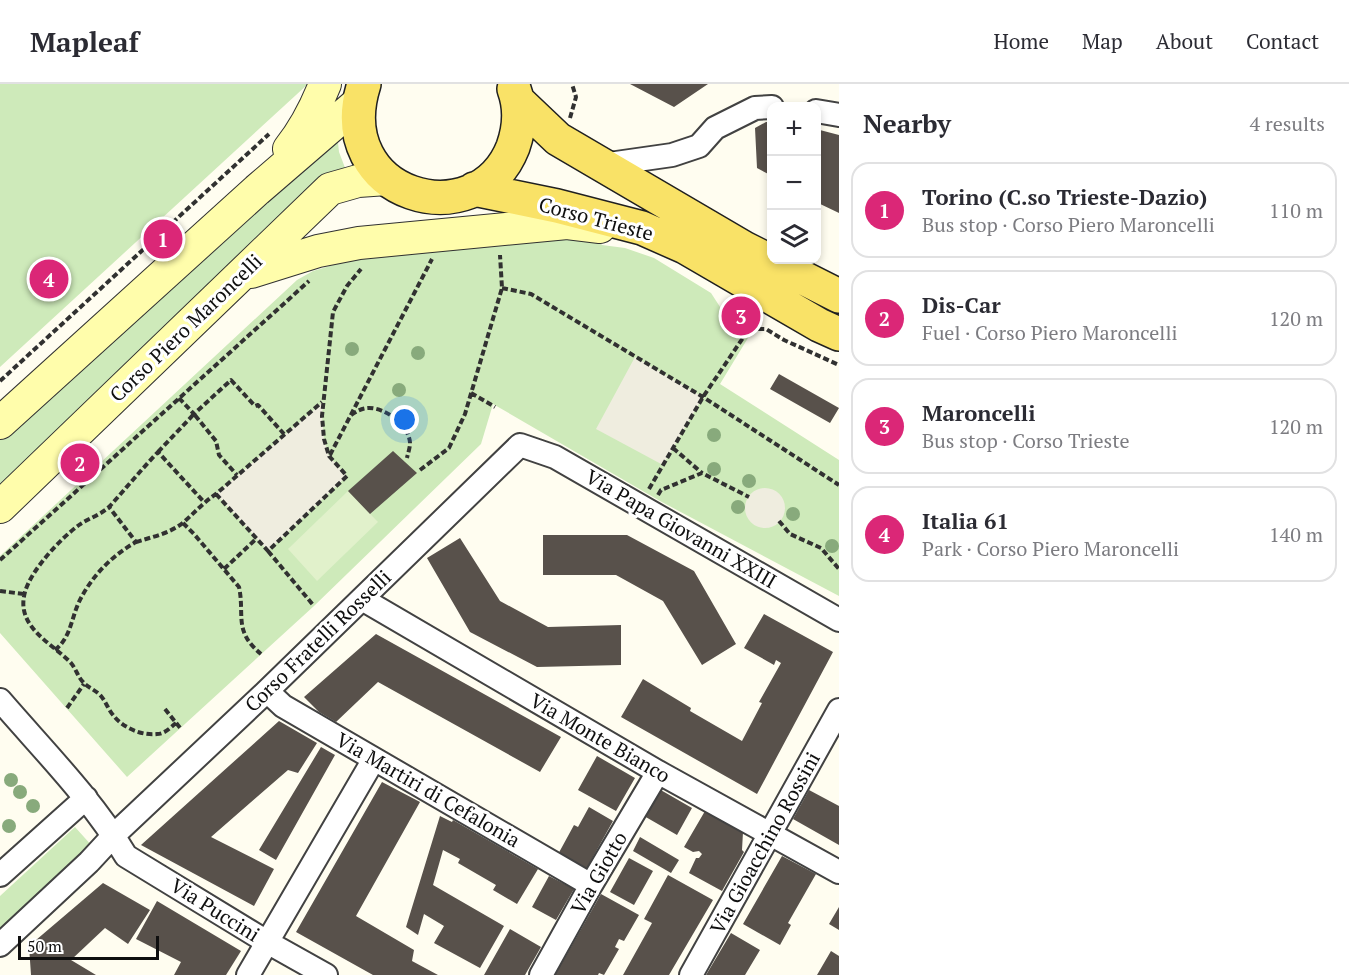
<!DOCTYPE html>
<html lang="en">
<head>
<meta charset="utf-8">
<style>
	:root { --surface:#fff; --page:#f2f2f3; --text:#2b2b33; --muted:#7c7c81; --line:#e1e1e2; --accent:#db2777 }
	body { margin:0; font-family:"PT Serif",serif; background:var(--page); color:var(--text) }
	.controls { position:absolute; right:18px; top:18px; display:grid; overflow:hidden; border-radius:12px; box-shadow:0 3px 9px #0003 }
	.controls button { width:54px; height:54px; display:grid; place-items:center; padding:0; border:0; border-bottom:2px solid var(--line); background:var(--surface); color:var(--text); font:30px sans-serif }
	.scale { position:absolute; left:18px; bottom:15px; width:141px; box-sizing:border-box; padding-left:6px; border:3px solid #0f0f0f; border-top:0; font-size:16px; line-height:21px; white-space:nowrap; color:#0f0f0f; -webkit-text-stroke:4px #fff; paint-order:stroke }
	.you { position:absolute; left:405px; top:336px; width:21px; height:21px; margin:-15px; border:4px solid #fff; border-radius:50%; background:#1a73e8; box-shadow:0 0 0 9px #1a73e833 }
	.badge { display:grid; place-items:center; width:39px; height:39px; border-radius:50%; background:var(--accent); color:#fff; font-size:20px; font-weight:700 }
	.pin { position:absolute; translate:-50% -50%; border:3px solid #fff; box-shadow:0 2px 6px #0006 }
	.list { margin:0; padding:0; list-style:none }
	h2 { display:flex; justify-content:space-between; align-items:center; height:78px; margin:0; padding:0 24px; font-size:26px }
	h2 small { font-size:20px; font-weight:400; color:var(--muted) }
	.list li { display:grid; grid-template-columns:39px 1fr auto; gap:18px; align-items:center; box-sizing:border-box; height:96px; margin:0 12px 12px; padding:0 12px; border:2px solid var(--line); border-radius:18px }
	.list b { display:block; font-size:22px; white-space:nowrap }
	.list p { margin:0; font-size:20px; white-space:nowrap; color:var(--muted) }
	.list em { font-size:20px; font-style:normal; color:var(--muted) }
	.icon { flex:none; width:33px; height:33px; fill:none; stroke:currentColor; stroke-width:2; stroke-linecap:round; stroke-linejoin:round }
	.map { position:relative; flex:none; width:839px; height:891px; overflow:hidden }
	header { display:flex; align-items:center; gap:36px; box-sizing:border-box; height:84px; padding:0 30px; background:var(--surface); border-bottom:2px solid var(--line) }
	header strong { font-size:28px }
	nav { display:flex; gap:33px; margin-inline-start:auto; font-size:21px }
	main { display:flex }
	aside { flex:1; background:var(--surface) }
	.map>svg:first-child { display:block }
	.green { fill:#ceeaba }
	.pitch { fill:#e1f1cb }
	.plaza { fill:#efeddf }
	.building { fill:#58514b }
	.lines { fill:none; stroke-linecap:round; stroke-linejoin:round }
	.street-casing { stroke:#424242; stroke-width:26 }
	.secondary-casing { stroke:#313131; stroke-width:34 }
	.primary-casing { stroke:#202020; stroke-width:36 }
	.path { stroke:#313131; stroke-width:4; stroke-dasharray:6 3; stroke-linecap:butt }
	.street { stroke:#fff; stroke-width:22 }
	.secondary { stroke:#fffdab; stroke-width:32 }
	.primary { stroke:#f9e267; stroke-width:33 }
	.tree { fill:#88aa7c }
	.labels { text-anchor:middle; stroke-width:6; stroke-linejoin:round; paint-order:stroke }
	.street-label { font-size:20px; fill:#0f0f0f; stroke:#fff }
</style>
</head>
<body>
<header>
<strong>Mapleaf</strong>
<nav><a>Home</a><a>Map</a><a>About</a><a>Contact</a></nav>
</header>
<main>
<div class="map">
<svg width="839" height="891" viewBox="0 0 839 891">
	<rect width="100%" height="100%" fill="#fffdf0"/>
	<path class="green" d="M0,0H308L0,283Z
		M337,49L339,68L347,89L0,406V356Z
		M587,147L594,151L602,161L625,164L654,174L711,209L724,229L751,249L720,300L839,376V512L660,417L493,320L481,360L314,522L127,693L0,549V472L297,196L313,187L350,176Z
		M75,743L93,763L0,849V812Z"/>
	<path class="pitch" d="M348,407L378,438L317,497L288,465Z"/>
	<path class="plaza" d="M635,273L703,313L663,381L596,345Z
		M323,318L322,332L324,355L329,372L347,392L268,467L216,410Z
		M745 424a20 20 0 1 1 40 0a20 20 0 1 1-40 0Z"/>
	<path class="building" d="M630,0H708L674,23Z
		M766,38H772V92L757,84L755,44Z
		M816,45L839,51V129L816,118Z
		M779,290L839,324L830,339L770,305Z
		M393,367L417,389L370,430L348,407Z
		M543,451H627L694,487L736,560L702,581L663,517L616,491H543Z
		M460,454L500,517L548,543L621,541V581L537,583L470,548L427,474Z
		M764,530L833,568L757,710L621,633L643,595L691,624L690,627L742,657L762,619L759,618L781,579L776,576L774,581L744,564Z
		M376,550L561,653L540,688L378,598L336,638L319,628L304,613Z
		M279,637L317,659L298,689L288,686L211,753L274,785L254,822L141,761Z
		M321,663L335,671L276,776L259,766Z
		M597,672L635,694L616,727L578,706Z
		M382,698L420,718L356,832L414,866L412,877L438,891H373L296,848Z
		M659,705L692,724L677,751L644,732Z
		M809,706L839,722V761L793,735Z
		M589,723L613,737L584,789L556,774L574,741L578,743Z
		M705,727L743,748L742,766L744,768L722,807L689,789L696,774H699L702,770L699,767L693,768L684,763Z
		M440,732L452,738L453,736L538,785L517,820L493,806L496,801L458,779L460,775L443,766L433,801L504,842L480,884L434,859L444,842L424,830L418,851L406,843Z
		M640,753L679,776L671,789L633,767Z
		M782,772L816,790L788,839L791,841L780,861L743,840Z
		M629,774L653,787L634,821L610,808Z
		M668,791L713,816L669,891H623L652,839L644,835Z
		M549,792L574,805L556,836L532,823Z
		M103,799L150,826L128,860L105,844L71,876L96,891H31L29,862Z
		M601,810L639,831L624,857L619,855L615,863L619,865L604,891L599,889L598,891H555Z
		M157,817L241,867L226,891H174L181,878L136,855Z
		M839,823V846L829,840Z
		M510,845L541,863L525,891H484Z
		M731,849L760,866L745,891H706Z
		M831,867L839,872V891H817Z"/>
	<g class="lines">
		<defs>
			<path id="street" d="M816,27L839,31
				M602,81L672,71L699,62L715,44L755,24L772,23
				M362,515L658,688L839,788
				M267,607L283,622L591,801
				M0,616C43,666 92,715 126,772L267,858L326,891
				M0,791L86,714
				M0,861L89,778L114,751L267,607L520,361L555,373L839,536
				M248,891L374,675
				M541,891L591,801L658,688
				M691,891L839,626"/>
			<path id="secondary" d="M289,65C304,46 316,23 325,0
				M251,188L318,167L359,159L567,139L600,143
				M0,339L257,106L358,19
				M0,423L330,105L358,97L387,95"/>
			<path id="primary" d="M364,0C328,113 477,155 513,63C520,43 521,24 514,5
				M518,17L558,55L744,164L839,212
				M474,105L557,122L642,144L685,163L819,241L839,250"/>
		</defs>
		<use href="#street" class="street-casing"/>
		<use href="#secondary" class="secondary-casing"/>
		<use href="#primary" class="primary-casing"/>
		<path class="path" d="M570,34L576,13L572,0
			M502,204L531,210L703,313L839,401
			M0,297L269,50
			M471,309L495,323
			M179,314L194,330L231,296L255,322L258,321L284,350
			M351,331C357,327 362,324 369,324C386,324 409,341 410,359C410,364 408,369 407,374
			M673,364L702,389
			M158,368L194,330L216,357L219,371L237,391
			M330,371L432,175
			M420,386L449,364L465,330L502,204L500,171
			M649,405L703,313L749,245H766L784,256L839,281
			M216,410L268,467L347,392L329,372L324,355L322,332L333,228L347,202L361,185
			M658,411L661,406L702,389L749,413
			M779,437L790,450L821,464L839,485
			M183,439L194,450L239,503C245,531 233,547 261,570
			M136,458C152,453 171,449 184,438C195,428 204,418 216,410L322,318
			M268,467L314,522
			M0,476L309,197
			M224,485L256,455
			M0,507L24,510
			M55,566C70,554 71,537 78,520C90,494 111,472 136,458L109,423
			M67,624L84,600
			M165,625L181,645
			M176,639C171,643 165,650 157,650C141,652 122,643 113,631C108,625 106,618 101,612C96,606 88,604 83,598C78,593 76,585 71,579C52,559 15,543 25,508C31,486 61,454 79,441C89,434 101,431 110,422C126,404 141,386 158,368L204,418"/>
		<use href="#street" class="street"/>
		<use href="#secondary" class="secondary"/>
		<use href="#primary" class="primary"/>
	</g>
	<g class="tree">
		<circle cx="352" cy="265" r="7"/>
		<circle cx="418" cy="269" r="7"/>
		<circle cx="399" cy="306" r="7"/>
		<circle cx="714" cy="351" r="7"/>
		<circle cx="714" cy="385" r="7"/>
		<circle cx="749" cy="397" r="7"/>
		<circle cx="738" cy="423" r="7"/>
		<circle cx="793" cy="430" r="7"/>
		<circle cx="832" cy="462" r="7"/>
		<circle cx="11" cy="696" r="7"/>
		<circle cx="20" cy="708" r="7"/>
		<circle cx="33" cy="722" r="7"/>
		<circle cx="9" cy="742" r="7"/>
	</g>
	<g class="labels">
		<g class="street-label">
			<text transform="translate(596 135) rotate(15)" y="7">Corso Trieste</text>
			<text transform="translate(186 244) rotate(-44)" y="7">Corso Piero Maroncelli</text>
			<text transform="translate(681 445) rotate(30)" y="7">Via Papa Giovanni XXIII</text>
			<text transform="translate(318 557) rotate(-44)" y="7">Corso Fratelli Rosselli</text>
			<text transform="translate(600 654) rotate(30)" y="7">Via Monte Bianco</text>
			<text transform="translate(428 706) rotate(30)" y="7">Via Martiri di Cefalonia</text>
			<text transform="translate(765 759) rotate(-61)" y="7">Via Gioacchino Rossini</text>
			<text transform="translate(599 789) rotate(-60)" y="7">Via Giotto</text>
			<text transform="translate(215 826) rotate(32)" y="7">Via Puccini</text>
		</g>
	</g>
</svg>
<div class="controls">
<button>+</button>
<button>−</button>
<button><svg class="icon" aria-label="layers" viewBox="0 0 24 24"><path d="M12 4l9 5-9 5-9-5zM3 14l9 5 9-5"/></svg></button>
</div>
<div class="scale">50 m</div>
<div class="you"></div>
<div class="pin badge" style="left:163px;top:155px">1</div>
<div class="pin badge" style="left:80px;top:379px">2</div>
<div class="pin badge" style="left:741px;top:232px">3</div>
<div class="pin badge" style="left:49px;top:195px">4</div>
</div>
<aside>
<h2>Nearby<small>4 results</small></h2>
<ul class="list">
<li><span class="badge">1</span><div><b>Torino (C.so Trieste-Dazio)</b><p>Bus stop · Corso Piero Maroncelli</p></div><em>110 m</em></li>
<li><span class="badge">2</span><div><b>Dis-Car</b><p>Fuel · Corso Piero Maroncelli</p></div><em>120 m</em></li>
<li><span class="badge">3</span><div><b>Maroncelli</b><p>Bus stop · Corso Trieste</p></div><em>120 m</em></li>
<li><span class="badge">4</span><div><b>Italia 61</b><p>Park · Corso Piero Maroncelli</p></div><em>140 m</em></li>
</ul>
</aside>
</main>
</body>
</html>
